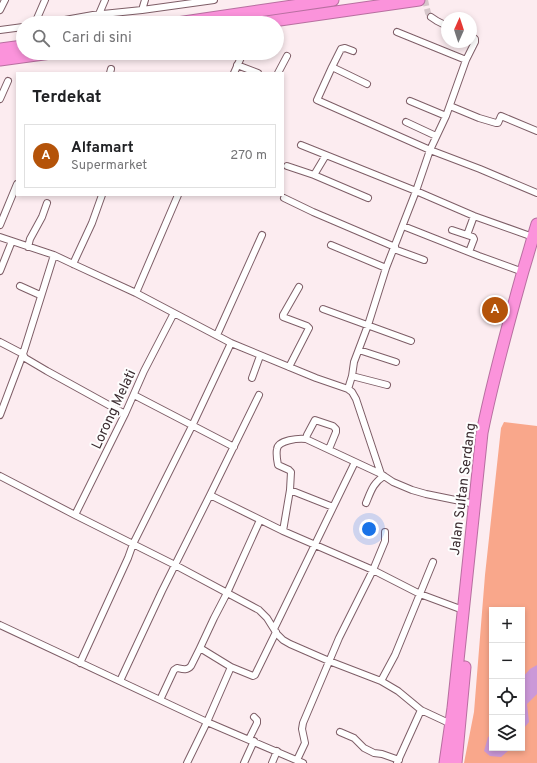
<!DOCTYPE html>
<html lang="id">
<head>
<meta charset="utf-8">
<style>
	:root { --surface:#fff; --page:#f6f6f6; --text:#202124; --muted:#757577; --line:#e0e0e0; --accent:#b45309 }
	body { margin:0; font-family:Overpass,sans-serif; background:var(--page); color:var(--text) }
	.controls { position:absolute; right:12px; bottom:12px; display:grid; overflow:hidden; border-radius:0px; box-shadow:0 2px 6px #0003 }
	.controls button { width:36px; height:36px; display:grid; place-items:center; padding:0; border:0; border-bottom:1px solid var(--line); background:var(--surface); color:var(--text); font:20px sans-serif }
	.compass { position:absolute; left:441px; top:12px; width:36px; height:36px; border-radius:50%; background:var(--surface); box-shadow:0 2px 6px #0003; rotate:3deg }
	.you { position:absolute; left:369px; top:529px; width:14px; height:14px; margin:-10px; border:3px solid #fff; border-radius:50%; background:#1a73e8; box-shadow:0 0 0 6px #1a73e833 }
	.badge { display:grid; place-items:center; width:26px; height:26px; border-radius:50%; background:var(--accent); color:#fff; font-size:13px; font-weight:700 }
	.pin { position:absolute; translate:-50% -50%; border:2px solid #fff; box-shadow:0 1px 4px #0006 }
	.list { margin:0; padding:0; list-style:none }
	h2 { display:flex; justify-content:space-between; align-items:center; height:52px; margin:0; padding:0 16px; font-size:17px }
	h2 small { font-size:13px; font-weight:400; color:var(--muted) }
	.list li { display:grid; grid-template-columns:26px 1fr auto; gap:12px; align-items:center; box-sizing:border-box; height:64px; margin:0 8px 8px; padding:0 8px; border:1px solid var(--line); border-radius:0px }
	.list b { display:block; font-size:15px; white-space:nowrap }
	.list p { margin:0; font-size:13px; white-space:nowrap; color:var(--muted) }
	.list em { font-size:13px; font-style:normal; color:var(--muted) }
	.icon { flex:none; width:22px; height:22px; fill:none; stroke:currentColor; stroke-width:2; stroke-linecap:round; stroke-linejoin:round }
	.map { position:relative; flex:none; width:537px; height:763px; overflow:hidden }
	.search { position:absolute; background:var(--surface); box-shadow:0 2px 6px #0003; left:16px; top:16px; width:268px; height:44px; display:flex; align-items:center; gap:10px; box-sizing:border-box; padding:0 14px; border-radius:22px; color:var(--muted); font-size:15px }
	.panel { position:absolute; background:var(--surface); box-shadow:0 2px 6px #0003; left:16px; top:72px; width:268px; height:124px; border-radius:0px }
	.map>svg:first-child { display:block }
	.green { fill:#f9a78b; fill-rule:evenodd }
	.water { fill:#cb98d8 }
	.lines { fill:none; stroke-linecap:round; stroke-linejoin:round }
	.street-tunnel { stroke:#d6c6ca; stroke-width:6; stroke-dasharray:6 3; stroke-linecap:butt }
	.street-casing { stroke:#7e5e67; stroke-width:8 }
	.highway-casing { stroke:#b86fa0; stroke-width:13 }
	.street { stroke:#fff; stroke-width:6 }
	.highway { stroke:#fb93db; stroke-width:11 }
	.labels { text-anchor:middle; stroke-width:4; stroke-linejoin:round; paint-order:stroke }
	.street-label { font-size:14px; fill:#3c2d31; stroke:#fefefe }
</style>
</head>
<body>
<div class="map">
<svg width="537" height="763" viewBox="0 0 537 763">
	<rect width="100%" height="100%" fill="#fcecf0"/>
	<path class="green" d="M504,422L537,426V763H464L474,712L485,575L501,428ZM492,610H522V748H492Z"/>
	<path class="water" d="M537,665V694L527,704L529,722L524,728H522V678L530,669Z
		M492,735V748H508V751L501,757L490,756L484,751L488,737Z"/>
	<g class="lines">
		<path class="street-tunnel" d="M425,0L428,13L431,17"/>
		<defs>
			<path id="street" d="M0,10L5,0
				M142,10L145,0
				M99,14L105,0
				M431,17L437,21L447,26
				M35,23L45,0
				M48,23L93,15L142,10L214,0
				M0,30L23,27
				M397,32L466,60
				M237,65L258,73
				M332,67L341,49L345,48L353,51
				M110,73L111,69
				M234,73L243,53
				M278,73L287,56
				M367,84L332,67L317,100L430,150L480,169L537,193
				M0,99L8,81
				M410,101L446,116
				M450,106L479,118L496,123H498L501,116L537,131
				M406,122L436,136
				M301,145L416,191L474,216L533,237
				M287,166L314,175L326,155
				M314,175L368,198
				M284,198L313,212L395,247
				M0,225L17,184
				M403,226L479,256L523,272
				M452,230L467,235
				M0,237L54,255L73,264L136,293L231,343L316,378L348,389L352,392L356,399L381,474L393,482L412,490L426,494L475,504
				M331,245L386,268
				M28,247L30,239L42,217L47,203
				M394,249L424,260
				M469,252L474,239L473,237L467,235L474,216
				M73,264L92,223L102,195
				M0,271L12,241
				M20,286L40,295
				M136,293L178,195
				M323,309L411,341
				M217,335L262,235
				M0,342L23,354L25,358L47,371L125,414
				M359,350L396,362
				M289,367L309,328L307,326L283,317V315L299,287
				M352,376L387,385
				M252,378L260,356
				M348,389L352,376L354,362L368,325L386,268L416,191L430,150L446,116L466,60L475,42V39L471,36
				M134,395L234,447
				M259,395L210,495L283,531L373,570L420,594L463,610
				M0,415L23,354L54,255
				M306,439L307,435L315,420L333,426L336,429V432L329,449
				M0,476L75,515L175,565L259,610L267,618L277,634L283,640L290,644L329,661L381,681L398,691L421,710L451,724
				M290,490L333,507
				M366,503C371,491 373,483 384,476
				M75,515L125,414L144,371L174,313
				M283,531L290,490L291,472L289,470L278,465C277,460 276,454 277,449C278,440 299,438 306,439L381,474
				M0,625L207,722L303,763
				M274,629L355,462
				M200,648L214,618L227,593L260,520
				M80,663L128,558L133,544L192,426L231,343
				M120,681L162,591L210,495
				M381,681L395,655L433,562
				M160,700L174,670L177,668C182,669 187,671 191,666L200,648L231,667L253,676L255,675L276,632
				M340,732L354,738L364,748L374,753L382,754L399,760
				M249,739L257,723V720L254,717
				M297,760L305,743L302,729L303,723L339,638L373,570L385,541V532
				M187,763L207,722L231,667
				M244,763L254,741
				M272,763L277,751
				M397,763L421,710"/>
			<path id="highway" d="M177,23L333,0
				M259,23L419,0
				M0,49L23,46
				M0,60L51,53
				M445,763L453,708L482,433C493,378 508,325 523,271C528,255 532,240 537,224
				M456,763L465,667"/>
		</defs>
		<use href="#street" class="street-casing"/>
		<use href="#highway" class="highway-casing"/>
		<use href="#street" class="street"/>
		<use href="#highway" class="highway"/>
	</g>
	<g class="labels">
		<g class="street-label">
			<text transform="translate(113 409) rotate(-65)" y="5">Lorong Melati</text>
			<text transform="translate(462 489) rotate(-83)" y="5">Jalan Sultan Serdang</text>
		</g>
	</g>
</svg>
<div class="controls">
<button>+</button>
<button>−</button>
<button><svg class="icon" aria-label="locate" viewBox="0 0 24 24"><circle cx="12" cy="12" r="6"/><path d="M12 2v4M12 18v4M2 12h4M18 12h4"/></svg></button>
<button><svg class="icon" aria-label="layers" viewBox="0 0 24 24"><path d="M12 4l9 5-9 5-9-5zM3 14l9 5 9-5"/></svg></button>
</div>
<svg class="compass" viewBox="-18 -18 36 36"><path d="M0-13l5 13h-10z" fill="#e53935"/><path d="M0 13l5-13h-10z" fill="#757577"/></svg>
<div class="you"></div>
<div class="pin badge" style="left:495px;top:310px">A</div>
<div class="search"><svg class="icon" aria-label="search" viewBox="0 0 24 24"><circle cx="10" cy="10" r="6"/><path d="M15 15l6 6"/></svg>Cari di sini</div>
<section class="panel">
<h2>Terdekat<small></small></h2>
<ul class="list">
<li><span class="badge">A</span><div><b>Alfamart</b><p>Supermarket</p></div><em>270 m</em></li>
</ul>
</section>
</div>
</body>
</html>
